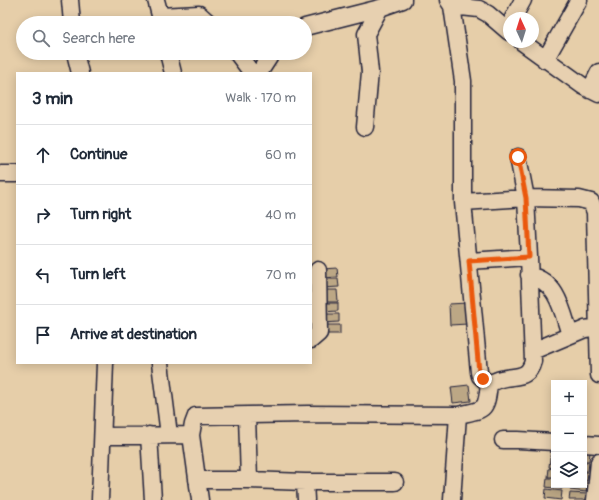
<!DOCTYPE html>
<html lang="en">
<head>
<meta charset="utf-8">
<style>
	:root { --surface:#fff; --page:#f2f2f3; --text:#1f2937; --muted:#747a83; --line:#e0e1e3 }
	body { margin:0; font-family:Pangolin,sans-serif; background:var(--page); color:var(--text) }
	.controls { position:absolute; right:12px; bottom:12px; display:grid; overflow:hidden; border-radius:0px; box-shadow:0 2px 10px #0003 }
	.controls button { width:36px; height:36px; display:grid; place-items:center; padding:0; border:0; border-bottom:1px solid var(--line); background:var(--surface); color:var(--text); font:20px sans-serif }
	.compass { position:absolute; left:503px; top:12px; width:36px; height:36px; border-radius:50%; background:var(--surface); box-shadow:0 2px 10px #0003; rotate:356deg }
	.stop { position:absolute; width:12px; height:12px; margin:-9px; border:3px solid #ea580c; border-radius:50%; background:#fff }
	.stop.end { background:#ea580c; border-color:#fff; box-shadow:0 1px 4px #0008 }
	.list { margin:0; padding:0; list-style:none }
	h2 { display:flex; justify-content:space-between; align-items:center; height:52px; margin:0; padding:0 16px; font-size:17px }
	h2 small { font-size:13px; font-weight:400; color:var(--muted) }
	.list li { display:grid; grid-template-columns:26px 1fr auto; gap:12px; align-items:center; box-sizing:border-box; height:60px; padding:0 16px; border-top:1px solid var(--line) }
	.list b { display:block; font-size:15px; white-space:nowrap }
	.list em { font-size:13px; font-style:normal; color:var(--muted) }
	.icon { flex:none; width:22px; height:22px; fill:none; stroke:currentColor; stroke-width:2; stroke-linecap:round; stroke-linejoin:round }
	.map { position:relative; flex:none; width:599px; height:500px; overflow:hidden }
	.search { position:absolute; background:var(--surface); box-shadow:0 2px 10px #0003; left:16px; top:16px; width:296px; height:44px; display:flex; align-items:center; gap:10px; box-sizing:border-box; padding:0 14px; border-radius:22px; color:var(--muted); font-size:15px }
	.panel { position:absolute; background:var(--surface); box-shadow:0 2px 10px #0003; left:16px; top:72px; width:296px; height:292px; border-radius:0px }
	.map>svg:first-child { display:block }
	.building { fill:#bca785; stroke:#22223b }
	.lines { fill:none; stroke-linecap:round; stroke-linejoin:round }
	.minor-casing { stroke:#22223b; stroke-width:19 }
	.minor { stroke:#e7d0b0; stroke-width:16 }
	.route { stroke:#ea580c; stroke-width:5 }
</style>
</head>
<body>
<div class="map">
<svg width="599" height="500" viewBox="0 0 599 500">
	<rect width="100%" height="100%" fill="#e6cea9"/>
	<filter id="ink" filterUnits="userSpaceOnUse"><feTurbulence type="fractalNoise" baseFrequency=".025" numOctaves="2"/><feDisplacementMap in="SourceGraphic" scale="8" xChannelSelector="R" yChannelSelector="G"/><feConvolveMatrix kernelMatrix="1 2 1 2 8 2 1 2 1" color-interpolation-filters="sRGB"/></filter>
	<g filter="url(#ink)">
		<path class="building" d="M337,268L338,277L322,278V269Z
			M322,279H338L339,287L323,288Z
			M323,290H337L338,302H323Z
			M322,303H338V311L322,312Z
			M467,303L468,324L450,325L449,304Z
			M323,314H339V322L323,323Z
			M324,325H340V334H324Z
			M469,385L471,401L453,403L451,387Z
			M551,448H554V457H550Z
			M584,452H590L589,461H584Z
			M550,458L554,459V468L549,467Z
			M584,462H589L588,471H584Z
			M549,468L554,469V477H548Z
			M584,472H588L587,481H584Z
			M547,478H554V485H563L562,489L546,487Z
			M584,483H588L586,492L570,490L571,485H584Z
			M546,489L562,491L561,500L545,498Z
			M570,493L587,494L586,500H569Z"/>
		<g class="lines">
			<defs>
				<path id="minor" d="M70,0L72,23
					M156,0L162,23
					M448,0L452,6L463,81V202L479,372L480,376L489,384C493,382 497,380 501,379C516,375 528,380 533,361L529,257L526,198L518,157
					M452,6L479,9L488,14L509,32
					M160,16L199,14L209,23
					M513,18L523,0
					M305,27L380,8L403,0
					M522,42L583,86L599,94
					M75,53L80,73
					M168,53L173,73
					M237,53L252,73
					M545,60L579,0
					M259,73L272,53
					M590,90L599,72
					M365,127L370,72L366,34L380,8
					M0,174H17
					M463,202L526,198L579,199L591,202L595,212L599,375
					M469,261L529,257
					M529,275C558,282 562,310 570,335
					M311,340L319,333L318,270
					M533,351L585,329L598,327
					M160,363L169,435
					M458,415C485,409 486,412 489,384
					M247,416L249,480L305,482L306,500
					M149,435L153,500
					M191,435L200,500
					M103,436L191,435L193,424L196,416L308,414L458,415L452,500
					M503,440H518L554,442
					M584,444L599,445
					M197,480H249
					M305,482H395
					M100,500L105,363
					M595,500L599,462"/>
			</defs>
			<use href="#minor" class="minor-casing"/>
			<use href="#minor" class="minor"/>
		</g>
	</g>
	<g class="lines" filter="url(#ink)">
		<path class="route" d="M483,379L479,372L469,261L529,257L526,198L518,157"/>
	</g>
</svg>
<div class="controls">
<button>+</button>
<button>−</button>
<button><svg class="icon" aria-label="layers" viewBox="0 0 24 24"><path d="M12 4l9 5-9 5-9-5zM3 14l9 5 9-5"/></svg></button>
</div>
<svg class="compass" viewBox="-18 -18 36 36"><path d="M0-13l5 13h-10z" fill="#e53935"/><path d="M0 13l5-13h-10z" fill="#747a83"/></svg>
<div class="stop" style="left:518px;top:157px"></div>
<div class="stop end" style="left:483px;top:379px"></div>
<div class="search"><svg class="icon" aria-label="search" viewBox="0 0 24 24"><circle cx="10" cy="10" r="6"/><path d="M15 15l6 6"/></svg>Search here</div>
<section class="panel">
<h2>3 min<small>Walk · 170 m</small></h2>
<ul class="list">
<li><svg class="icon" aria-label="ahead" viewBox="0 0 24 24"><path d="M12 20V5M6 11l6-6 6 6"/></svg><div><b>Continue</b></div><em>60 m</em></li>
<li><svg class="icon" aria-label="right" viewBox="0 0 24 24"><path d="M7 20v-9h11M14 6l5 5-5 5"/></svg><div><b>Turn right</b></div><em>40 m</em></li>
<li><svg class="icon" aria-label="left" viewBox="0 0 24 24"><path d="M17 20v-9H6M10 6l-5 5 5 5"/></svg><div><b>Turn left</b></div><em>70 m</em></li>
<li><svg class="icon" aria-label="arrive" viewBox="0 0 24 24"><path d="M6 21V4h12l-3 4 3 4H6"/></svg><div><b>Arrive at destination</b></div></li>
</ul>
</section>
</div>
</body>
</html>
